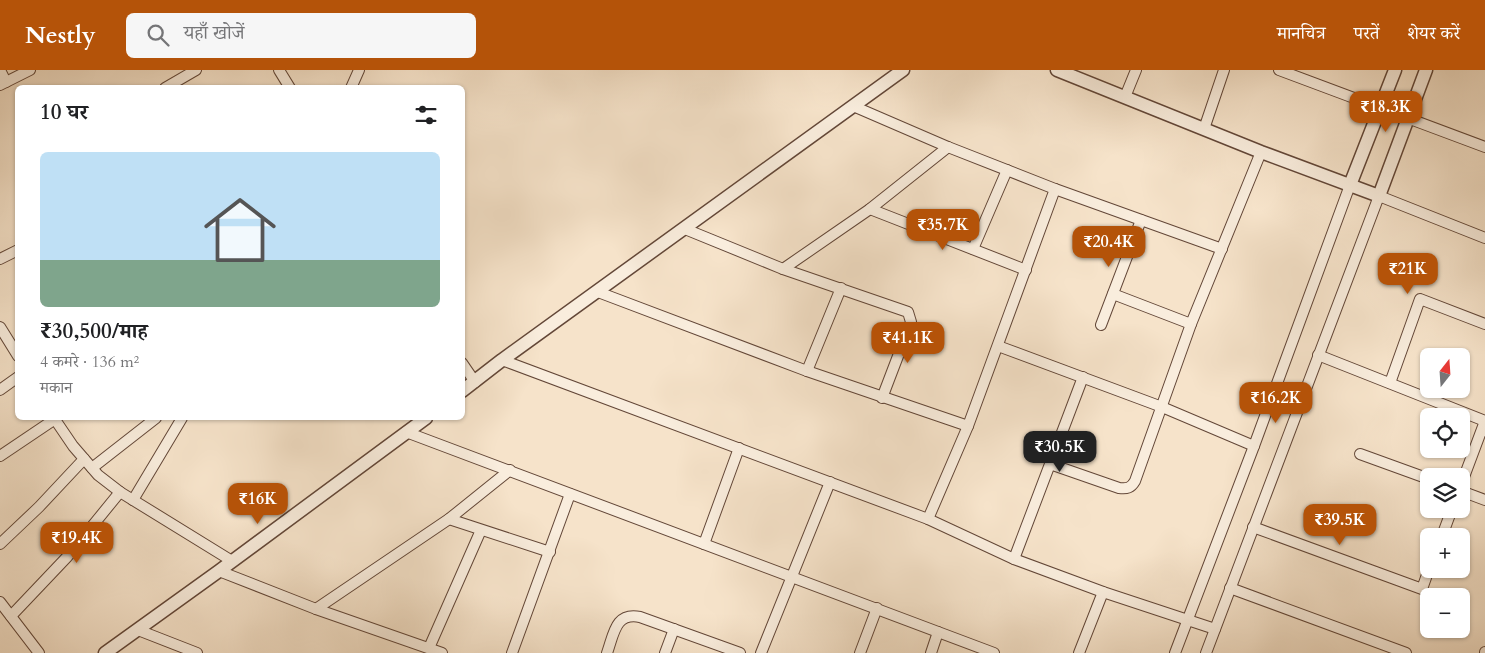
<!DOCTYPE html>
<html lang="hi">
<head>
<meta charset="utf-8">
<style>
  body { margin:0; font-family:Cardo,"Noto Serif Devanagari",serif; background:#f6f6f6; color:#202124; height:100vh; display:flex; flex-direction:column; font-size:19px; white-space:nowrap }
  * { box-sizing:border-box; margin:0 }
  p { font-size:16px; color:#757577 }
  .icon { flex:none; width:28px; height:28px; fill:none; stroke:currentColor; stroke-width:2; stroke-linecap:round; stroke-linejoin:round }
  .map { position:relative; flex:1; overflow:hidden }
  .details { position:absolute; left:15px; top:15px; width:450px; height:335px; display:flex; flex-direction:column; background:#fff; border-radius:8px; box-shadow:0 1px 4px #0004 }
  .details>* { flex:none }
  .needle { width:32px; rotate:17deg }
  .controls { position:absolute; left:1420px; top:278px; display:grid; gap:10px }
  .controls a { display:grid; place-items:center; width:50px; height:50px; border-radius:8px; background:#fff; box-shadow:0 1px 4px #0004; font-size:25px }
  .price { position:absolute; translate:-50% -42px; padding:0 11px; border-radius:10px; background:#b45309; color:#fff; font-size:16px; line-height:32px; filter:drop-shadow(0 1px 2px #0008) }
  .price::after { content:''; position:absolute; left:50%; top:30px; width:15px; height:11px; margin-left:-8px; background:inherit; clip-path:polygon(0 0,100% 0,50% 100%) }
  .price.on { background:#222; color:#fff }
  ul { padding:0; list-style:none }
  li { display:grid; align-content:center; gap:10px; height:265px; padding:0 25px }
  li span { display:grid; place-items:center; height:155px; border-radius:8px; color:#555 }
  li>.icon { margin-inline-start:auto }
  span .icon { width:90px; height:90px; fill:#fffc; stroke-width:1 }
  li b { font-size:21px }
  h2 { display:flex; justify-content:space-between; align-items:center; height:60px; padding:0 25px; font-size:21px }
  header { display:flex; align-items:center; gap:30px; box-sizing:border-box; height:70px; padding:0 25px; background:#b45309; color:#fff }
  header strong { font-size:24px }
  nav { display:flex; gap:28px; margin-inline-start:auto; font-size:18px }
  .search { width:350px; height:45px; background:#f6f6f6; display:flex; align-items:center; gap:12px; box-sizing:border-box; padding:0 18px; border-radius:8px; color:#757577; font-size:19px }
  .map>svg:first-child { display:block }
</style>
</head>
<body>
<header>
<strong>Nestly</strong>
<div class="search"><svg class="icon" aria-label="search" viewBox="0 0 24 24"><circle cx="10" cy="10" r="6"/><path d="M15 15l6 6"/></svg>यहाँ खोजें</div>
<nav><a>मानचित्र</a><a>परतें</a><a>शेयर करें</a></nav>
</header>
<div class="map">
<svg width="1485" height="583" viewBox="0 0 1485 583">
  <rect width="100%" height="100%" fill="#f6e3ca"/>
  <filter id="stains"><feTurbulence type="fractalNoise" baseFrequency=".004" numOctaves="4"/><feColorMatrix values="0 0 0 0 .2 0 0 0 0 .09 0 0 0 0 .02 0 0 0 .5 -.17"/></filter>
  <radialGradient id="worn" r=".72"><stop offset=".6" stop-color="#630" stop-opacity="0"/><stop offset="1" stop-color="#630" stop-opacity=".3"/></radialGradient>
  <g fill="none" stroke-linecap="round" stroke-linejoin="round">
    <defs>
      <g id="minor">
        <path d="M0,0L6,12"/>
        <path d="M279,0L290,18"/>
        <path d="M1279,0L1485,77"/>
        <path d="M0,15L30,0"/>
        <path d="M165,18L196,0"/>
        <path d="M351,18L359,0"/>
        <path d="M1125,27L1136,0"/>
        <path d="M853,36L948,77L1055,119L1222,179"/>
        <path d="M1204,59L1224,0"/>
        <path d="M870,139L1026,200"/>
        <path d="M685,159L783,199L908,242L911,252L882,328"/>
        <path d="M973,179L1007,100"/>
        <path d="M0,189L18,180"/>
        <path d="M783,199L870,139L948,77"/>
        <path d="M598,222L807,301L968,356"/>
        <path d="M1113,224L1191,254"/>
        <path d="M1101,255L1141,150"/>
        <path d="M0,257L18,286"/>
        <path d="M998,276L1162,337L1254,376"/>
        <path d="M1318,285L1485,351"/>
        <path d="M502,290L928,449L1014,489L1103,522L1215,559"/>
        <path d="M462,293L475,312"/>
        <path d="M807,301L841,218"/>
        <path d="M1390,313L1420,229L1485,254"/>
        <path d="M0,320L18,307"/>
        <path d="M54,348L73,376L98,405L120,422L232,491"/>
        <path d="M406,362L994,583"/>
        <path d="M1360,384L1429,409"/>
        <path d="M0,386L55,349"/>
        <path d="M1050,394L1119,418C1127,419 1131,418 1135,411L1191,254L1261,82"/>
        <path d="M92,398L156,348"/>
        <path d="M1461,415L1485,351"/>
        <path d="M1461,421L1485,430"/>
        <path d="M133,430L182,348"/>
        <path d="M449,449L550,482"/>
        <path d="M928,449L968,356L1055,119"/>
        <path d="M1253,457L1422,519L1429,499"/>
        <path d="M1442,466L1452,439"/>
        <path d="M0,474L39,437L84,389"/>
        <path d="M704,474L739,378"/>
        <path d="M1014,489L1083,307"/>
        <path d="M219,501L316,539L442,583"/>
        <path d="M1230,518L1406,583"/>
        <path d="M0,532L39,583"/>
        <path d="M316,539L449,449L510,400"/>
        <path d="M11,546L67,487L120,422"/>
        <path d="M138,560L197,583"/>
        <path d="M429,578L481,460"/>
        <path d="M512,583L570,424"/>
        <path d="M607,583C614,564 615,542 640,547L740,583"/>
        <path d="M665,583L674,559"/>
        <path d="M761,583L830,412"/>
        <path d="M860,583L877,538"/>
        <path d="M931,583L938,562"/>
        <path d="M1079,583L1103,522"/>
        <path d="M1175,583L1254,376L1350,115"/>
        <path d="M1206,583L1379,126L1485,168"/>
        <path d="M1485,583V582"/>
      </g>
      <g id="tertiary">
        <path d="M1057,0L1261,82L1379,126L1426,0"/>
        <path d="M1350,115L1395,0"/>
        <path d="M462,321L502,290L903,0"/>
        <path d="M105,583L219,501L426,348"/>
      </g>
    </defs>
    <use href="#minor" stroke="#634738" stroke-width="12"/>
    <use href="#tertiary" stroke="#634738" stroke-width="15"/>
    <use href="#minor" stroke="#f9eddd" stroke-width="10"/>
    <use href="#tertiary" stroke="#f9eddd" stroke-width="12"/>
  </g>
  <rect width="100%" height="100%" filter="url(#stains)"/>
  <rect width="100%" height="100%" fill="url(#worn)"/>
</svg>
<div class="controls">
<a><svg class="needle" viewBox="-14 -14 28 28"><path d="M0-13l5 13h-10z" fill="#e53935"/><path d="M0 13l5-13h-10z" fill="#757577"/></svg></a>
<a><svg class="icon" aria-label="locate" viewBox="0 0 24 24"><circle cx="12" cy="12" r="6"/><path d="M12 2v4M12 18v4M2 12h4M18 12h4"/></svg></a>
<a><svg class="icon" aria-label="layers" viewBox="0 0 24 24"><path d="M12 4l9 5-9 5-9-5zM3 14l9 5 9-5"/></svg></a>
<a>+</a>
<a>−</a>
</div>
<b class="price" style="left:1386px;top:63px">₹18.3K</b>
<b class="price" style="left:943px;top:181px">₹35.7K</b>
<b class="price" style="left:1109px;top:198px">₹20.4K</b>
<b class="price" style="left:1408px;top:225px">₹21K</b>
<b class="price" style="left:908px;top:294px">₹41.1K</b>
<b class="price" style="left:1276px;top:354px">₹16.2K</b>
<b class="price on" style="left:1060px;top:403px">₹30.5K</b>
<b class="price" style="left:258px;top:455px">₹16K</b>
<b class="price" style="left:1340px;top:476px">₹39.5K</b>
<b class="price" style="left:77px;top:494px">₹19.4K</b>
<section class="details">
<h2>10 घर<svg class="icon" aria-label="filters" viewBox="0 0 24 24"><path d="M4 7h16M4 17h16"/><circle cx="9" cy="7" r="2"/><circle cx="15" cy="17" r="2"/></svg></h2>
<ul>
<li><span style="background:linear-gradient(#bfe0f5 70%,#7fa58c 0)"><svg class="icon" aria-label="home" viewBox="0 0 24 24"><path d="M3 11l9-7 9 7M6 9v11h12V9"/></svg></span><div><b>₹30,500/माह</b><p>4 कमरे · 136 m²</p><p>मकान</p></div></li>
</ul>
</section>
</div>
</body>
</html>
